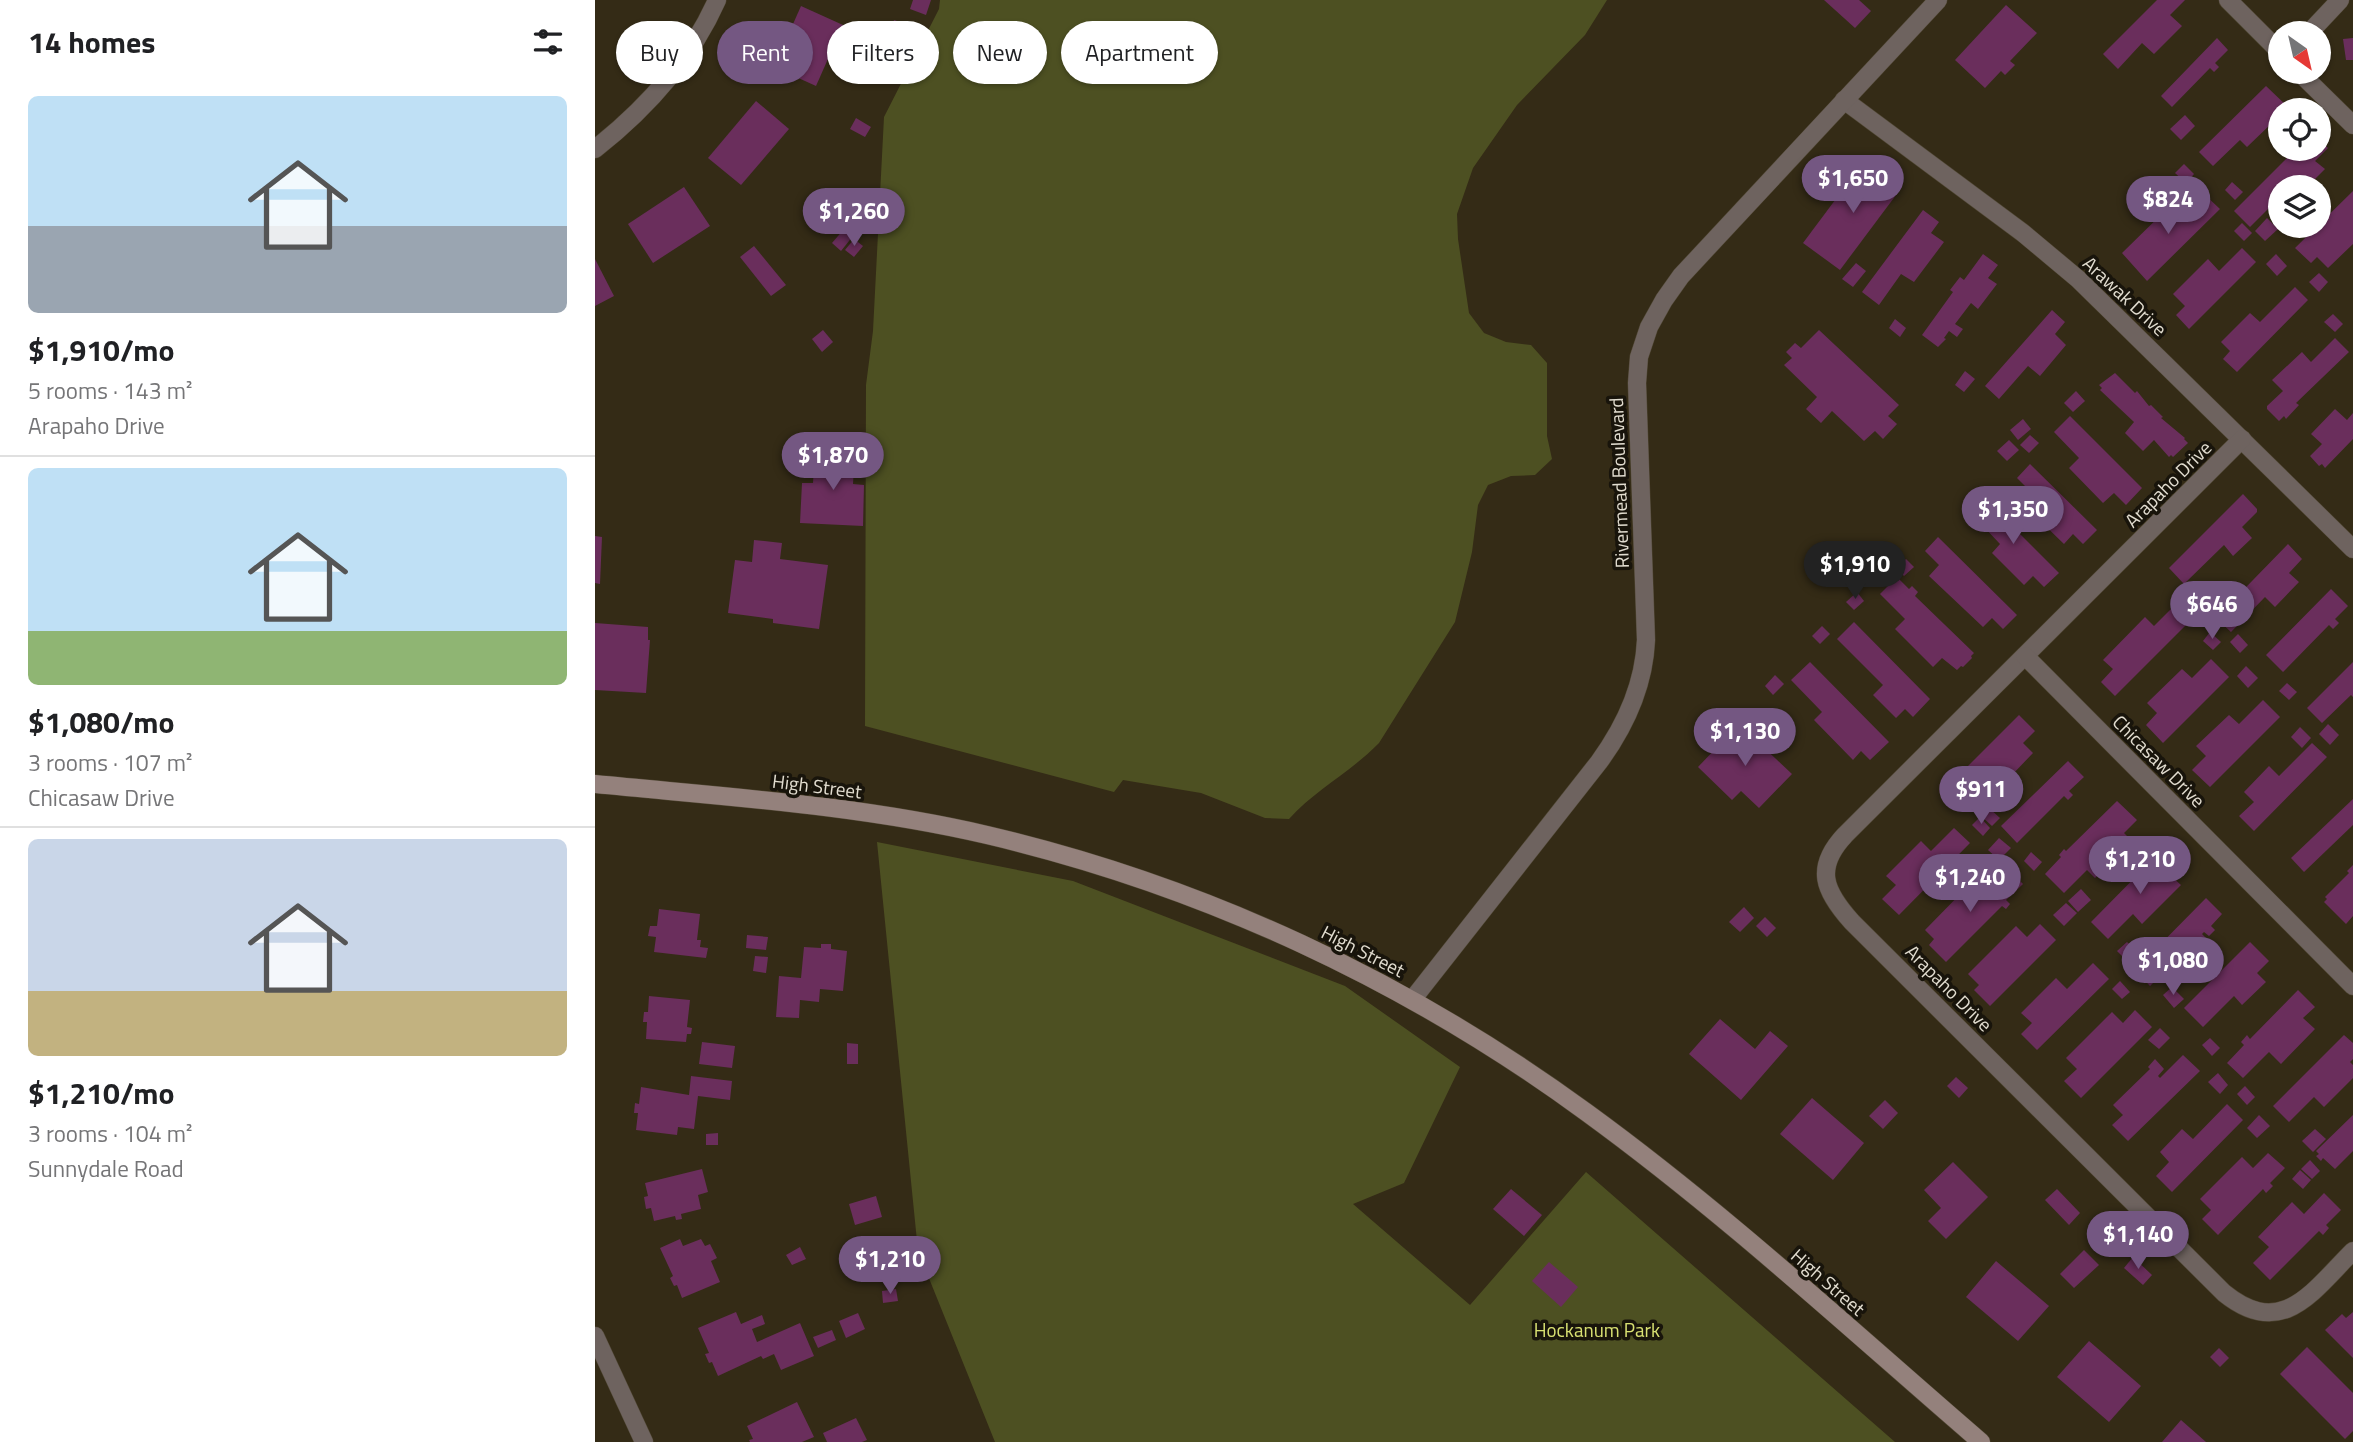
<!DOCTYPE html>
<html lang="en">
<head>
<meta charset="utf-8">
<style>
  body { margin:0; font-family:"Titillium Web",sans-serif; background:#f6f6f6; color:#202124; height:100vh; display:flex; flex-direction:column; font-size:26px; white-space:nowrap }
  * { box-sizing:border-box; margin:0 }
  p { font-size:23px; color:#757577 }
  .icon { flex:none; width:38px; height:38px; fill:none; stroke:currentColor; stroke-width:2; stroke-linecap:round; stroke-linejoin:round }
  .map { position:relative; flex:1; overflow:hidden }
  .side { display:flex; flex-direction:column; background:#fff; width:595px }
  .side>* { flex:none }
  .hud { position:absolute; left:21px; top:21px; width:665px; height:63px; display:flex; gap:14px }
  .needle { width:46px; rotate:146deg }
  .buttons { position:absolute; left:1673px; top:21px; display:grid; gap:14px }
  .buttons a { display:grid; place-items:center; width:63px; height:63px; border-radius:50%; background:#fff; box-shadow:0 2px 5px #0004; font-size:35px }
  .price { position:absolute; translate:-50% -60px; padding:0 16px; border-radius:24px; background:#745782; color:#fff; font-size:23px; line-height:46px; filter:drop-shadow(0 2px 4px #0008) }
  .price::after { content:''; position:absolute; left:50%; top:42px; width:21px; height:16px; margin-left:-10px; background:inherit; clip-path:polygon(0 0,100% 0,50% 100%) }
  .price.selected { background:#222; color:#fff }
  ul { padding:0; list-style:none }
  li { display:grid; align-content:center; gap:14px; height:371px; padding:0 28px }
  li+li { border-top:2px solid #e0e0e0 }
  li span { display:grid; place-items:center; height:217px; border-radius:10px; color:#555 }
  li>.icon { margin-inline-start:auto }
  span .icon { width:126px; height:126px; fill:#fffc; stroke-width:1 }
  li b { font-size:30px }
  h2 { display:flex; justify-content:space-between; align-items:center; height:84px; padding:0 28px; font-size:30px }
  .chip { padding:0 24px; border-radius:32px; background:#fff; box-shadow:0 2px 5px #0004; font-size:24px; line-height:63px }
  .chip.selected { background:#745782; color:#fff }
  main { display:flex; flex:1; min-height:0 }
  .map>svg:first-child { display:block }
</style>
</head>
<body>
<main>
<section class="side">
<h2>14 homes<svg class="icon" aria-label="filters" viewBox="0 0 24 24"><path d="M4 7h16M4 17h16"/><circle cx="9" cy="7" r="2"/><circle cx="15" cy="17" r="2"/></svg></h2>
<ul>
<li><span style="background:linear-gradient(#bfe0f5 60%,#9aa5b1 0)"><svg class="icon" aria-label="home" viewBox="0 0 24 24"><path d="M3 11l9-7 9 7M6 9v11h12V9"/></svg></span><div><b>$1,910/mo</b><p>5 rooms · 143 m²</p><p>Arapaho Drive</p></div></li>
<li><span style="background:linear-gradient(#bfe0f5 75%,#8fb573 0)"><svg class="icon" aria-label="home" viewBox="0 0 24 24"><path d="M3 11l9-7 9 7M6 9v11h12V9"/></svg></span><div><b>$1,080/mo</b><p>3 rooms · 107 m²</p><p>Chicasaw Drive</p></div></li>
<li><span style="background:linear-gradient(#c9d6e8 70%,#c2b280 0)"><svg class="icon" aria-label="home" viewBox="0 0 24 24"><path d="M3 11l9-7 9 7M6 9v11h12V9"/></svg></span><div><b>$1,210/mo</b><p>3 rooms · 104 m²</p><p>Sunnydale Road</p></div></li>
</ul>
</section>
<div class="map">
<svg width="1758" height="1442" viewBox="0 0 1758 1442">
  <rect width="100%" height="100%" fill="#342b16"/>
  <g fill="#4d5022">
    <path d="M345,0H1012L990,35L922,105L878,168L862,214L863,239L874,313L889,333L911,342L936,345L952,363V436L957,459L940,475L916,476L893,485L883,505L877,552L860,622L784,743C756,772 721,789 694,819L670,818L606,793L528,780L519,792L270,726L271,385L278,331L289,117L344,9Z"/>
    <path d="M282,842L478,881L750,986L865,1067L809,1183L758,1204L875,1305L991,1172L1300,1442H400L323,1251Z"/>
  </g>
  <g fill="#6a2e5c">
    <path d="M318,0H336L331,15L315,9Z"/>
    <path d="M1229,0H1264L1276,11L1260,28Z"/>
    <path d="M1562,0H1590L1575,15L1587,26L1559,54L1547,43L1523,69L1508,54Z"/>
    <path d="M1411,5L1442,33L1415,61L1420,65L1410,75L1406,71L1390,88L1360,60Z"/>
    <path d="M206,6L248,25L221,86L179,67Z"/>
    <path d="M299,20L320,27L316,39L295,33Z"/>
    <path d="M1622,38L1633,50L1620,63L1624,67L1619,72L1615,68L1577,107L1566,96Z"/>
    <path d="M1758,38V60H1751L1748,39Z"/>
    <path d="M1671,86L1696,110H1685V121L1680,126L1677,123L1652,147L1645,140L1618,166L1604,152Z"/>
    <path d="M161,101L194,129L146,185L113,158Z"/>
    <path d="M1590,115L1600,126L1586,140L1575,129Z"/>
    <path d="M261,118L276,127L270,137L255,129Z"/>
    <path d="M1724,139L1733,148L1720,161L1730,169L1712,187H1685V197L1655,227L1639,211L1701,149H1724Z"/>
    <path d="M1270,160L1307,187L1245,270L1208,243Z"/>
    <path d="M1589,164L1599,174L1591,183L1580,173Z"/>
    <path d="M1637,182L1648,192L1640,200L1630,190Z"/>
    <path d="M89,187L115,226L58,263L33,224Z"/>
    <path d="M1758,191V244L1733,268L1722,257L1716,263L1700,248Z"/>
    <path d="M1609,194L1625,209L1552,281L1527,253L1576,205L1587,216Z"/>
    <path d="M1328,210L1344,222L1336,233L1349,242L1319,282L1306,274L1284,305L1267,292Z"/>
    <path d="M1672,218L1683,229L1670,241L1660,231Z"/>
    <path d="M1647,223L1657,233L1649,241L1639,231Z"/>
    <path d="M249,229L258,236L246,251L237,243Z"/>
    <path d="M259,239L268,246L259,257L250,250Z"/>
    <path d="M159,246L191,285L176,296L145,257Z"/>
    <path d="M1647,248L1661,262L1594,329L1581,315L1590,306L1578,294L1613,259L1624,271Z"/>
    <path d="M1388,254L1403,265L1393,278L1402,284L1383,309L1376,303L1360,324L1368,329L1362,337L1354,331L1349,338L1351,339L1343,347L1327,335L1358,292L1355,290L1365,277L1369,280Z"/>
    <path d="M1681,254L1692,266L1682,276L1671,264Z"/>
    <path d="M0,259L19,296L0,306Z"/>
    <path d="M1261,263L1271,271L1258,287L1247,279Z"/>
    <path d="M1724,273L1733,282L1724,292L1714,282Z"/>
    <path d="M1700,287L1713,300L1642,372L1628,359L1635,351L1626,342L1655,313L1665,322Z"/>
    <path d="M1457,310L1470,322L1460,334L1471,345L1445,376L1433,366L1404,399L1390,386Z"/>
    <path d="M1738,314L1748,324L1740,332L1729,322Z"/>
    <path d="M1300,319L1311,328L1305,337L1294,328Z"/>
    <path d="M228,330L238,342L227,352L217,339Z"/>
    <path d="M1224,330L1304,405L1293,416L1302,424L1288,439L1280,431L1269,441L1237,411L1226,423L1211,409L1222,397L1189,365L1197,358L1191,352L1200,343L1206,348Z"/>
    <path d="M1740,338L1754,352L1701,403L1704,405L1691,419L1689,416L1684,421L1672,409V406L1688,391L1677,380L1707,352L1716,362Z"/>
    <path d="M1370,371L1380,379L1369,392L1360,385Z"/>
    <path d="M1520,373L1540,393L1542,391L1554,406L1556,405L1568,417L1566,418L1590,438L1589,439L1593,443L1578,457L1576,455L1574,457L1559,440L1548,451L1530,433L1539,422L1505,390L1507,388L1504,385Z"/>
    <path d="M1481,391L1490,401L1478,412L1469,403Z"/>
    <path d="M1740,409L1752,420L1758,413V439L1730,468L1727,464L1724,466L1715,456L1727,444L1716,434Z"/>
    <path d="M1475,416L1547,488L1531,505L1519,493L1508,503L1474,468L1484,458L1459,432Z"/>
    <path d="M1428,419L1436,429L1423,440L1415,430Z"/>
    <path d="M1435,435L1444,443L1434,453L1425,445Z"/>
    <path d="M1414,440L1424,450L1412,461L1402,451Z"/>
    <path d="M220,451L260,452L258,484L269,485L268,526L205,523L207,483H218Z"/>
    <path d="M1435,464L1502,530L1488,544L1478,534L1469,544L1437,513L1447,503L1422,478Z"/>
    <path d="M1648,494L1662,509V512L1647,527L1657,538L1638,556L1629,545L1589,584L1574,568Z"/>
    <path d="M1386,495L1464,573L1449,587L1438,576L1429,585L1397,553L1405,544L1372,509Z"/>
    <path d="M0,536L7,537L5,584L0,583Z"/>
    <path d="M1343,537L1422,615L1408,629L1397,618L1388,627L1334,576L1344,565L1330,551Z"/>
    <path d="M159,540L187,543L185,559L233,565L224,629L178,623V619L133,613L140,560L157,562Z"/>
    <path d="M1693,544L1707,559L1694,573L1704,582L1680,607L1670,597L1636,632L1621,618Z"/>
    <path d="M1311,559L1319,567L1309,576L1301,568Z"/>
    <path d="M1302,577L1314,589L1317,586L1323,592L1320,596L1379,653L1376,656L1377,658L1368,667L1366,666L1362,670L1347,658L1338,667L1300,629L1310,619L1285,594Z"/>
    <path d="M1736,589L1753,606L1740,619L1744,623L1738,629L1734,625L1688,672L1671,655Z"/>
    <path d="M1262,592L1269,601L1259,610L1251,602Z"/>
    <path d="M1608,597L1618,607L1610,615L1600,605Z"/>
    <path d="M1599,606L1608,616L1600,624L1590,614Z"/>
    <path d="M1576,609L1592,624L1520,696L1506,682L1518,669L1508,660L1550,617L1559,626Z"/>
    <path d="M1259,622L1335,699L1318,717L1310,709L1301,718L1278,695L1288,685L1242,639Z"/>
    <path d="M0,623L53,627V640H55L51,693L0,690Z"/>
    <path d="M1227,626L1235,634L1225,644L1217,636Z"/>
    <path d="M1615,632L1626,642L1618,650L1608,641Z"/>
    <path d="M1643,634L1653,645L1645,653L1635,642Z"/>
    <path d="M1616,659L1634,677L1568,743L1551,725L1562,713L1552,703L1587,669L1597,678Z"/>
    <path d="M1215,662L1294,742L1275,760L1266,751L1258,760L1219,720L1227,712L1196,680Z"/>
    <path d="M1758,662V697L1756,695L1727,723L1712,708Z"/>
    <path d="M1651,666L1663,678L1653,688L1642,676Z"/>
    <path d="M1180,675L1189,684L1178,695L1170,686Z"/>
    <path d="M1692,683L1702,692L1694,700L1684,691Z"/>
    <path d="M1668,700L1685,717L1615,787L1597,770L1611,756L1601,746L1634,715L1644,724Z"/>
    <path d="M1424,715L1440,731L1428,743L1438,753L1415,777L1405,766L1375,796L1359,780Z"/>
    <path d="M1144,724L1197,774L1164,808L1146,791L1137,800L1103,767Z"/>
    <path d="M1733,724L1744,735L1735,745L1724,734Z"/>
    <path d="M1705,727L1716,738L1707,748L1696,737Z"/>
    <path d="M1717,743L1732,757L1659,831L1644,816L1659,802L1649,792L1674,766L1684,776Z"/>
    <path d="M1473,761L1489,777L1474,791L1478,795L1473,800L1469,796L1422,843L1406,826Z"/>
    <path d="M1758,799V825L1709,872L1696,858Z"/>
    <path d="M1522,801L1542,820L1529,833L1537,841L1500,878L1492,870L1469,893L1450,874L1466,857L1464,855L1469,849L1471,851Z"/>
    <path d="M1394,808L1405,818L1397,826L1386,816Z"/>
    <path d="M1385,817L1395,828L1388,836L1377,825Z"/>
    <path d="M1359,828L1375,843L1304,915L1287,899L1301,885L1291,876L1326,841L1336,851Z"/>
    <path d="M1404,838L1416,848L1404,860L1393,850Z"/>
    <path d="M1567,850L1585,868L1576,876L1586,885L1547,924L1538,914L1513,939L1496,922Z"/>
    <path d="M1436,852L1447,862L1439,871L1429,861Z"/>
    <path d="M1758,865V916L1751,924L1729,902L1732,899L1730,897L1754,873L1752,871Z"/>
    <path d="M1412,868L1428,884L1411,900L1415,904L1411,909L1407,906L1351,962L1334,945L1339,939L1330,930L1376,883L1386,893Z"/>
    <path d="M1486,889L1496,900L1483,912L1473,901Z"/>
    <path d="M1611,898L1627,914L1616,926L1620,930L1614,936L1609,932L1607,934L1619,946L1585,979L1574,967L1555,986L1540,970Z"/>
    <path d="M1471,903L1482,913L1469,926L1458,915Z"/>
    <path d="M1149,907L1159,918L1145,932L1134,922Z"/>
    <path d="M64,909L105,914L102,940H106L105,947L113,948L111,958L59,952L61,937L53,936L55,926H62Z"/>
    <path d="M1170,917L1181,928L1172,937L1161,926Z"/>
    <path d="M1445,924L1461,940L1395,1006L1379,990L1384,985L1373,974L1421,926L1432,937Z"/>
    <path d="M152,935L173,937L171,950L151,948Z"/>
    <path d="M1532,942L1544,953L1534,963L1522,951Z"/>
    <path d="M1655,942L1674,961L1662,973L1671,982L1647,1005L1639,996L1608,1027L1589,1008Z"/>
    <path d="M226,944H236V949L252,951L248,991L225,989L224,1002L205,1000L204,1018L181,1017L184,976L206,978L209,947L226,948Z"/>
    <path d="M160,956L173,957L171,973L158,971Z"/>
    <path d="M1498,963L1514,979L1442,1050L1426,1034L1437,1023L1426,1013L1461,978L1472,989Z"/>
    <path d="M1525,981L1535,992L1527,999L1517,989Z"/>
    <path d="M1577,987L1589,999L1579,1008L1568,995Z"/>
    <path d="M1703,990L1720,1007L1708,1018L1720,1029L1686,1064L1674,1052L1648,1078L1632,1063L1649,1045L1646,1042L1652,1035L1655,1039Z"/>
    <path d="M54,996L95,1000L92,1027L97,1028L96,1034H92L91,1042L51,1039L52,1022H48L49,1012H53Z"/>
    <path d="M1540,1010L1557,1027L1486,1098L1469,1081L1482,1069L1471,1058L1517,1012L1528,1023Z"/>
    <path d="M1125,1019L1160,1049L1175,1031L1193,1046L1146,1100L1094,1054Z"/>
    <path d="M1565,1028L1575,1038L1564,1049L1553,1040Z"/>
    <path d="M1749,1035L1758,1043V1059L1755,1062L1758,1065V1078L1729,1107L1719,1097L1694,1122L1678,1106Z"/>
    <path d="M1615,1038L1625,1048L1617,1056L1607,1045Z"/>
    <path d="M107,1042L140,1046L137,1068L104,1064Z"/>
    <path d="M252,1043L263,1044V1064H252Z"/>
    <path d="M1588,1055L1605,1071L1533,1141L1517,1125L1528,1115L1518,1105L1555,1069L1553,1067L1560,1059L1569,1069L1563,1076L1565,1078Z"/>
    <path d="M1623,1073L1633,1085L1625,1094L1613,1082Z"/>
    <path d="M96,1076L137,1081L135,1100L103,1096L99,1129L83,1127L82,1135L41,1130L43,1113H39L40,1103L44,1104L46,1087L94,1095Z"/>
    <path d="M1361,1077L1373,1088L1364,1098L1352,1086Z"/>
    <path d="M1650,1086L1660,1097L1652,1105L1642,1094Z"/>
    <path d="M1217,1098L1269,1143L1238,1180L1185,1134Z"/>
    <path d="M1290,1100L1303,1113L1288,1129L1274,1116Z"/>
    <path d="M1632,1104L1648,1120L1577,1192L1561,1176L1574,1162L1565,1152L1587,1129L1598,1139Z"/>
    <path d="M1664,1115L1675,1126L1662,1138L1652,1128Z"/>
    <path d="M1758,1115V1151L1740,1169L1728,1158L1726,1161L1721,1156L1724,1154L1721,1151Z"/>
    <path d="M1720,1129L1731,1139L1718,1152L1707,1141Z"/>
    <path d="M123,1133V1145H111V1134Z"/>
    <path d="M1673,1153L1690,1168L1675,1183L1678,1186L1671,1193L1668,1189L1623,1235L1607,1219L1616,1210L1605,1199L1647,1157L1658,1168Z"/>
    <path d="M1715,1160L1725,1171L1717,1179L1706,1169Z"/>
    <path d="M1358,1162L1393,1197L1351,1239L1333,1221L1346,1208L1329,1190Z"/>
    <path d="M107,1169L113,1192L103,1195L106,1209L86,1214L87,1219L81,1220L80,1216L59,1221L56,1208L51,1209L49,1197L53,1196L50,1183Z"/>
    <path d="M1705,1170L1716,1180L1708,1189L1697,1179Z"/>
    <path d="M916,1189L947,1215L929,1236L898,1209Z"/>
    <path d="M1462,1189L1485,1213L1474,1225L1450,1200Z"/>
    <path d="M1729,1193L1746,1210L1731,1225L1734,1228L1728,1235L1724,1231L1675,1280L1658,1263L1674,1247L1663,1237L1697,1202L1709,1214Z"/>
    <path d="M281,1196L287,1217L260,1225L254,1204Z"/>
    <path d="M1507,1227L1524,1246L1514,1256L1496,1237Z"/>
    <path d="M85,1239L88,1246L106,1239L110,1246L115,1244L122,1258L116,1261L125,1282L87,1298L82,1285L79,1286L75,1278L78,1276L65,1248Z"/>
    <path d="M205,1247L211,1259L197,1265L191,1255Z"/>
    <path d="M1489,1250L1504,1265L1479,1288L1465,1274Z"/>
    <path d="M1538,1257L1557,1275L1548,1285L1529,1268Z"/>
    <path d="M1401,1261L1454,1306L1423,1341L1371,1297Z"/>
    <path d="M954,1262L983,1287L966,1307L937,1281Z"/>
    <path d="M301,1289L303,1301L288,1303L287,1291Z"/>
    <path d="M141,1312L146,1324L167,1315L170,1324L157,1329L162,1342L205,1323L219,1356L186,1370L179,1354L168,1359L166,1356L123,1376L117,1362L114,1363L110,1354L114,1353L103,1328Z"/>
    <path d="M1758,1312V1358L1730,1330L1747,1314L1751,1318Z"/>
    <path d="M263,1313L270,1329L251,1338L244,1321Z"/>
    <path d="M237,1330L241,1340L223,1348L218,1337Z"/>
    <path d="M1494,1341L1546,1386L1514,1422L1462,1377Z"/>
    <path d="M1712,1347L1758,1393V1431L1750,1439L1685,1374Z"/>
    <path d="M1624,1348L1634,1358L1625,1367L1615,1357Z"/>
    <path d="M202,1402L219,1437L207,1442H155L154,1440L158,1439L152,1426Z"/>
    <path d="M261,1418L272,1440L267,1442H232L228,1433Z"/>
    <path d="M1586,1420L1611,1442H1567Z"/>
  </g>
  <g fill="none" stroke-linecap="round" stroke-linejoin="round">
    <defs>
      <g id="street">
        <path d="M1633,0L1685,52"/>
        <path d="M1714,33L1745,0"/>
        <path d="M1704,72L1758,125"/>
        <path d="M1249,100L1428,233L1483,279L1758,549"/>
        <path d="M0,149C52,108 95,61 122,0"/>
        <path d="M1647,439L1250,835C1219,868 1229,891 1257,922L1629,1293C1687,1340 1717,1292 1758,1251"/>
        <path d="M1430,656L1758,986"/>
        <path d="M817,1000L1004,762C1031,725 1049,686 1051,640L1042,383L1044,357L1054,327L1069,300L1086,276L1343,0"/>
        <path d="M0,1336L49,1442"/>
      </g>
      <path id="secondary" d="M0,784C131,797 264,805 392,835C609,886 812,981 991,1112C1130,1213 1256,1330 1386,1442"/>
    </defs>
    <use href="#street" stroke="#504734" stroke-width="19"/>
    <use href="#secondary" stroke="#504734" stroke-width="19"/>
    <use href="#street" stroke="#6e635f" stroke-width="18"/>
    <use href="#secondary" stroke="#94817c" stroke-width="18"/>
  </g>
  <g text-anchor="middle" stroke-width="7" stroke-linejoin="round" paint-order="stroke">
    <g font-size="19" fill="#e2ddd0" stroke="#18140b">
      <text transform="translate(1530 296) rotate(43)" y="7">Arawak Drive</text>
      <text transform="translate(1024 483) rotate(-92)" y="7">Rivermead Boulevard</text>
      <text transform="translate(1573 484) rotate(-45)" y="7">Arapaho Drive</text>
      <text transform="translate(1564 761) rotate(45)" y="7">Chicasaw Drive</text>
      <text transform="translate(222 786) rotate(7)" y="7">High Street</text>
      <text transform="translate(768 951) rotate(27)" y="7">High Street</text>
      <text transform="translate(1354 988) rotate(45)" y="7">Arapaho Drive</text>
      <text transform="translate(1233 1282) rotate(41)" y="7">High Street</text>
    </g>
    <g font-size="19" fill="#d9e172" stroke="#18140b">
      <text x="1002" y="1337">Hockanum Park</text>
    </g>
  </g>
</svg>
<div class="buttons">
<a><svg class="needle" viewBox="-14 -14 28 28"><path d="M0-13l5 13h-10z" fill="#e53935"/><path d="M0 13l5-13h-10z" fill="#757577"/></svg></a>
<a><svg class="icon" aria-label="locate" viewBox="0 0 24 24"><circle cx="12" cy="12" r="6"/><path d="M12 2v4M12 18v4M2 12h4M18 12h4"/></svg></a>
<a><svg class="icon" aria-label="layers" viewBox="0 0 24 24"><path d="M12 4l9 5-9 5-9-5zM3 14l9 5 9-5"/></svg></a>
</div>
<b class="price" style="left:1258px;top:215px">$1,650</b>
<b class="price" style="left:1573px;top:236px">$824</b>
<b class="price" style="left:259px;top:248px">$1,260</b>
<b class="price" style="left:238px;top:492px">$1,870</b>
<b class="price" style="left:1418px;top:546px">$1,350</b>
<b class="price selected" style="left:1260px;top:601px">$1,910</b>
<b class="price" style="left:1617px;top:641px">$646</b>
<b class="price" style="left:1150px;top:768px">$1,130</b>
<b class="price" style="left:1386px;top:826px">$911</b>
<b class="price" style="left:1545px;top:896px">$1,210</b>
<b class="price" style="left:1375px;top:914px">$1,240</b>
<b class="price" style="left:1578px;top:997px">$1,080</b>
<b class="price" style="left:1543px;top:1271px">$1,140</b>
<b class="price" style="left:295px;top:1296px">$1,210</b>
<div class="hud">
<a class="chip">Buy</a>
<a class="chip selected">Rent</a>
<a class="chip">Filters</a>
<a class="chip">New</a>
<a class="chip">Apartment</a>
</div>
</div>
</main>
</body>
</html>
